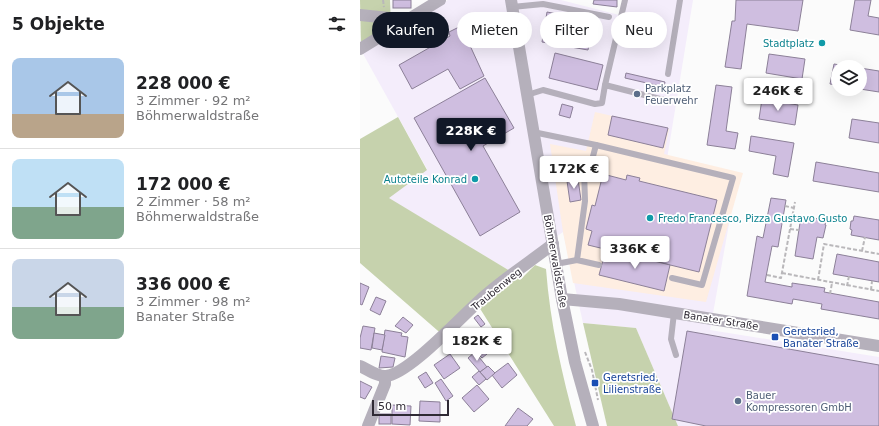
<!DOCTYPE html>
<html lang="de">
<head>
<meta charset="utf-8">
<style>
  body { margin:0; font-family:"DejaVu Sans",sans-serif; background:#f2f2f2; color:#202124; height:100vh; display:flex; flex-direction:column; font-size:15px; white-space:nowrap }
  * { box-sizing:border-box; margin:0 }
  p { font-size:13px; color:#757577 }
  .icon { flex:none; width:22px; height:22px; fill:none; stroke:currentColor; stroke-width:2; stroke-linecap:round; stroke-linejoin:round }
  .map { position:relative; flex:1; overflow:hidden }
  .drawer { display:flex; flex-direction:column; background:#fff; width:360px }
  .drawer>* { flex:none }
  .banner { position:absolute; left:12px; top:12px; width:380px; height:36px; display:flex; gap:8px }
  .tools { position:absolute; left:471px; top:60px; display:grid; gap:8px }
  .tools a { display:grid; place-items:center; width:36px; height:36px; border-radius:50%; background:#fff; box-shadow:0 4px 16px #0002; font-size:20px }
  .scale { position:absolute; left:12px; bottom:10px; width:77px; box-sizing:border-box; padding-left:4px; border:2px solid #2f2a34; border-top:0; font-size:11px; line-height:14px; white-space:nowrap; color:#2f2a34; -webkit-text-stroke:3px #fff; paint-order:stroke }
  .price { position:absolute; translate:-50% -34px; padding:0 9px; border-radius:4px; background:#fff; color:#222; font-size:13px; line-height:26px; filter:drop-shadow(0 1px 2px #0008) }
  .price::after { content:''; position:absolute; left:50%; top:24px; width:12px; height:9px; margin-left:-6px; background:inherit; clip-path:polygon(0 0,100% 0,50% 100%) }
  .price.on { background:#111827; color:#fff }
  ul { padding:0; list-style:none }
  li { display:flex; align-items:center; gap:12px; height:100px; padding:0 12px }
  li+li { border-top:1px solid #e0e0e0 }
  li span { display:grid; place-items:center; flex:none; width:112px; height:80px; border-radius:8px; color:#555 }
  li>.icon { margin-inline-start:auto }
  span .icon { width:48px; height:48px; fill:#fffc; stroke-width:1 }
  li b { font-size:17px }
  h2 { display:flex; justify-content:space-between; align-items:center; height:48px; padding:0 12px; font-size:17px }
  .pill { padding:0 14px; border-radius:18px; background:#fff; box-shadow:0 4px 16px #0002; font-size:14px; line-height:36px }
  .pill.on { background:#111827; color:#fff }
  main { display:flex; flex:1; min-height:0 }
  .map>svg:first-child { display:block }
</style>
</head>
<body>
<main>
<section class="drawer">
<h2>5 Objekte<svg class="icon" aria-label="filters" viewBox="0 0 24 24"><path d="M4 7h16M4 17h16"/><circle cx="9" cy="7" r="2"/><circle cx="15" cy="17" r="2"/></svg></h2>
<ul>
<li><span style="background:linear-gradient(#a9c7e8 70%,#b9a48a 0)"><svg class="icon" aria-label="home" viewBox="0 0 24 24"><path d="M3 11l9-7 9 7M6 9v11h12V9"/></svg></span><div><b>228 000 €</b><p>3 Zimmer · 92 m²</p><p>Böhmerwaldstraße</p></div></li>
<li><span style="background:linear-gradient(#bfe0f5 60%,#7fa58c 0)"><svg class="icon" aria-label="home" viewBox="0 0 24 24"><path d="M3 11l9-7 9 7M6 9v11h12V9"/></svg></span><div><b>172 000 €</b><p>2 Zimmer · 58 m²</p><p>Böhmerwaldstraße</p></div></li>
<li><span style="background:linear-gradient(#c9d6e8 60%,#7fa58c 0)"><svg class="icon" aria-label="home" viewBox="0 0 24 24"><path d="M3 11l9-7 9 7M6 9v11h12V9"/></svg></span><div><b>336 000 €</b><p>3 Zimmer · 98 m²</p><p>Banater Straße</p></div></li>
</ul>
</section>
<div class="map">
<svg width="519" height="426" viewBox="0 0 519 426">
  <rect width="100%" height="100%" fill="#fbfbfb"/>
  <path fill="#f4edfb" d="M88,0H201L263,16L265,0H333L307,159L378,174L350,330L519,357V426H318L276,328L223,323L203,232L150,271L28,198L67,169L2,52Z"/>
  <path fill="#feeee2" d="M235,112L309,129L304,154L383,173L346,302L213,283L203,232L190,144L226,151Z"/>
  <g fill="#c6d2ad">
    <path d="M0,0H30L31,27L1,45Z"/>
    <path d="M38,117L67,170L29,198L150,271L160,280L175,265L186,269C190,323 202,374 216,426H194L119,307L85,337L0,263V139Z"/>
    <path d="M223,323L276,328L318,426H247Z"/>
  </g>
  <g fill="#cfbee0" stroke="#8c8098">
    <rect x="33" y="0" width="18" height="8"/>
    <path d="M234,0H257V7L233,4Z"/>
    <path d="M376,0H443L438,31L387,24L381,69L365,67L372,21H375Z"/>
    <path d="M495,0H511L508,16L519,18V35L490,30Z"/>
    <path d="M187,12L233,21L228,50L182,42Z"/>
    <path d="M101,26L124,76L100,89L88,69L52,89L39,65L90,36L89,32Z"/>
    <path d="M195,53L243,65L237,90L189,78Z"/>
    <path d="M409,54L445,59L442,79L406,73Z"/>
    <path d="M474,64L493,67H478V85L470,84Z"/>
    <path d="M500,68L519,71V92L500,89Z"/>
    <path d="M266,73L305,82L304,87L265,78Z"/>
    <path d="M125,78L154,128L123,146L160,212L120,236L54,118Z"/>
    <path d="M356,85L372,87L366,131L378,133L375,149L347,145Z"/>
    <path d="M402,99L438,105L435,125L399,119Z"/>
    <path d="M202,104L213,107L210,118L199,115Z"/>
    <path d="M252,116L308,128L303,148L248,135Z"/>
    <path d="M492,119L519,123V143L489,138Z"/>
    <path d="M391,136L434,143L428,177L413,174L416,156L389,151Z"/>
    <path d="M456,162L519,173V192L453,181Z"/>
    <path d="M243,174L266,180L267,175L280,178L279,181L357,200L339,272L228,245L232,231L226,229L232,205L235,206Z"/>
    <path d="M218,179L221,200L210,202L207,181Z"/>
    <path d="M411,198L426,200L418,247L412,246L405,282L432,287V283L465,288L464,292L519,302V319L461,309L462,304L433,299L432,304L387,296L397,236L403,238Z"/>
    <path d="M441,216L466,220L465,225H466L463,238L457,237L453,259L435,256Z"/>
    <path d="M494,216L519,220V240L491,235L492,230L490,229L491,221H493Z"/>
    <path d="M246,249L310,265L304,291L239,275Z"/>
    <path d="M477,254L519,262V282L473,274Z"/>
    <path d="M0,283L9,287L2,305L0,304Z"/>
    <path d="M16,297L26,301L20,315L10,310Z"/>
    <path d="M118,315L125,324L121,327L114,318Z"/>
    <path d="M43,317L53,325L46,333L35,326Z"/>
    <path d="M3,326L15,328L11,350L0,348V338Z"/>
    <path d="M124,329L133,342L123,349L127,354L122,358L114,350L112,352L108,345L110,343L107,340Z"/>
    <path d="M25,330L42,333L41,336L48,337L45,357L22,352Z"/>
    <path d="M327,331L519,365V426H346L312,419Z"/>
    <path d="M14,333L25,335L22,350L12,348Z"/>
    <path d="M115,352L127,367L120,372L108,358Z"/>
    <path d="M90,354L100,368L84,379L74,365Z"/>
    <path d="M21,356L35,358L33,367L19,368Z"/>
    <path d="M148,363L157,375L142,388L132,375Z"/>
    <path d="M128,366L135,373L127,380L120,372Z"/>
    <path d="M119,371L126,379L119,385L112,377Z"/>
    <path d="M66,372L73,383L65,388L58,377Z"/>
    <path d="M81,379L93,396L86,401L75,383Z"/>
    <path d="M0,381L12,387L5,399L0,397Z"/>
    <path d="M117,385L129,399L114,412L102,398Z"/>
    <path d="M60,401L80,402V422L59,421Z"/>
    <path d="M32,405L51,406L50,425L32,424Z"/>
    <path d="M158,408L173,419L167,426H145Z"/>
    <rect x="19" y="414" width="12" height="10"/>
  </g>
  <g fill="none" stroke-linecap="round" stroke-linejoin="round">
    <g stroke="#b9b7ba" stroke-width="2" stroke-dasharray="4 2" stroke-linecap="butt">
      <path d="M23,0L24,7"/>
      <path d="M425,206L434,208"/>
      <path d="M430,229L439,230"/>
      <path d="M502,251L505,237"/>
      <path d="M422,273L519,291"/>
      <path d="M407,275L421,278L435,202"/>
      <path d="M458,280L464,244L519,254"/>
      <path d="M487,286L489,276"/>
      <path d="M511,290L512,281"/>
      <path d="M470,294L472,283"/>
      <path d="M225,352L232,370L238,400"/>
    </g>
    <g stroke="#b5b0bb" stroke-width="6">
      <path d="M152,7L183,4L249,17"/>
      <path d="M308,74L320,0"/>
      <path d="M245,85L265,0"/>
      <path d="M167,95L183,90L235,104L242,103L245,85L308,101"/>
      <path d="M173,132L236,145L373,178L342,285L312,278"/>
      <path d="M236,145L232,160L224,170L225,201L217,260L239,265"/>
      <path d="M196,264L217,260"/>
      <path d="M314,313L311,339L316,355"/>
    </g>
    <g stroke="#b5b0bb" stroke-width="12">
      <path d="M0,15L48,20"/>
      <path d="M0,49L80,0"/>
      <path d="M202,299L259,304L519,346"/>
      <path d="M0,366C7,369 18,377 26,376C50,374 106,311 127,294C148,276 171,261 193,244"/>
      <path d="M8,426L25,384V376"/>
    </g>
    <path stroke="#b5b0bb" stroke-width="12" d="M151,0L202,299L215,362L233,426"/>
  </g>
  <g fill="#0f9aa8" stroke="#fff" stroke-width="1.5">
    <circle cx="462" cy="43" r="4"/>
    <circle cx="115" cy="179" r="4"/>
    <circle cx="290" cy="218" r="4"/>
  </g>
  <g fill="#5c6f8a" stroke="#fff" stroke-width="1.5">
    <circle cx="277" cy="94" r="4"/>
    <circle cx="378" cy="401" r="4"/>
  </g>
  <g fill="#1a4fb4" stroke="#fff" stroke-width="1.5">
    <rect x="411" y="333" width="8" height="8" rx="2"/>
    <rect x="231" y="379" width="8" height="8" rx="2"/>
  </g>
  <g text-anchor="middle" stroke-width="3.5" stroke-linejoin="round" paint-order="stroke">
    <g font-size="10" fill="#0d838f" stroke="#fff" text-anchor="end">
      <text x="454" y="47">Stadtplatz</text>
      <text x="107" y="183">Autoteile Konrad</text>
      <text x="298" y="222" text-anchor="start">Fredo Francesco, Pizza Gustavo Gusto</text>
    </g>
    <g font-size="10" fill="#4e5e75" stroke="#fff" text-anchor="start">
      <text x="285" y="92">Parkplatz<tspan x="285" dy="12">Feuerwehr</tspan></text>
      <text x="386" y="399">Bauer<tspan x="386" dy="12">Kompressoren GmbH</tspan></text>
    </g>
    <g font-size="10" fill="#2f2a34" stroke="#fff">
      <text transform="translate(196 261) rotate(80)" y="4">Böhmerwaldstraße</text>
      <text transform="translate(136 289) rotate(-39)" y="4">Traubenweg</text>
      <text transform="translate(361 320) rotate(9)" y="4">Banater Straße</text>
    </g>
    <g font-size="10" fill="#164399" stroke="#fff" text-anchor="start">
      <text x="423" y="335">Geretsried,<tspan x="423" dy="12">Banater Straße</tspan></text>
      <text x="243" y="381">Geretsried,<tspan x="243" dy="12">Lilienstraße</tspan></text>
    </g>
  </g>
</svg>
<div class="tools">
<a><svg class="icon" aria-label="layers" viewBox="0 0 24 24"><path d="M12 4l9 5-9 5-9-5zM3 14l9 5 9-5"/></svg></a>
</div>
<div class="scale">50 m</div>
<b class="price" style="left:418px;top:112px">246K €</b>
<b class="price on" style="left:111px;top:152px">228K €</b>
<b class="price" style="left:214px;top:190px">172K €</b>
<b class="price" style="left:275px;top:270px">336K €</b>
<b class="price" style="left:117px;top:362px">182K €</b>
<div class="banner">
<a class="pill on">Kaufen</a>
<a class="pill">Mieten</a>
<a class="pill">Filter</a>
<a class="pill">Neu</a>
</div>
</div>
</main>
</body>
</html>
